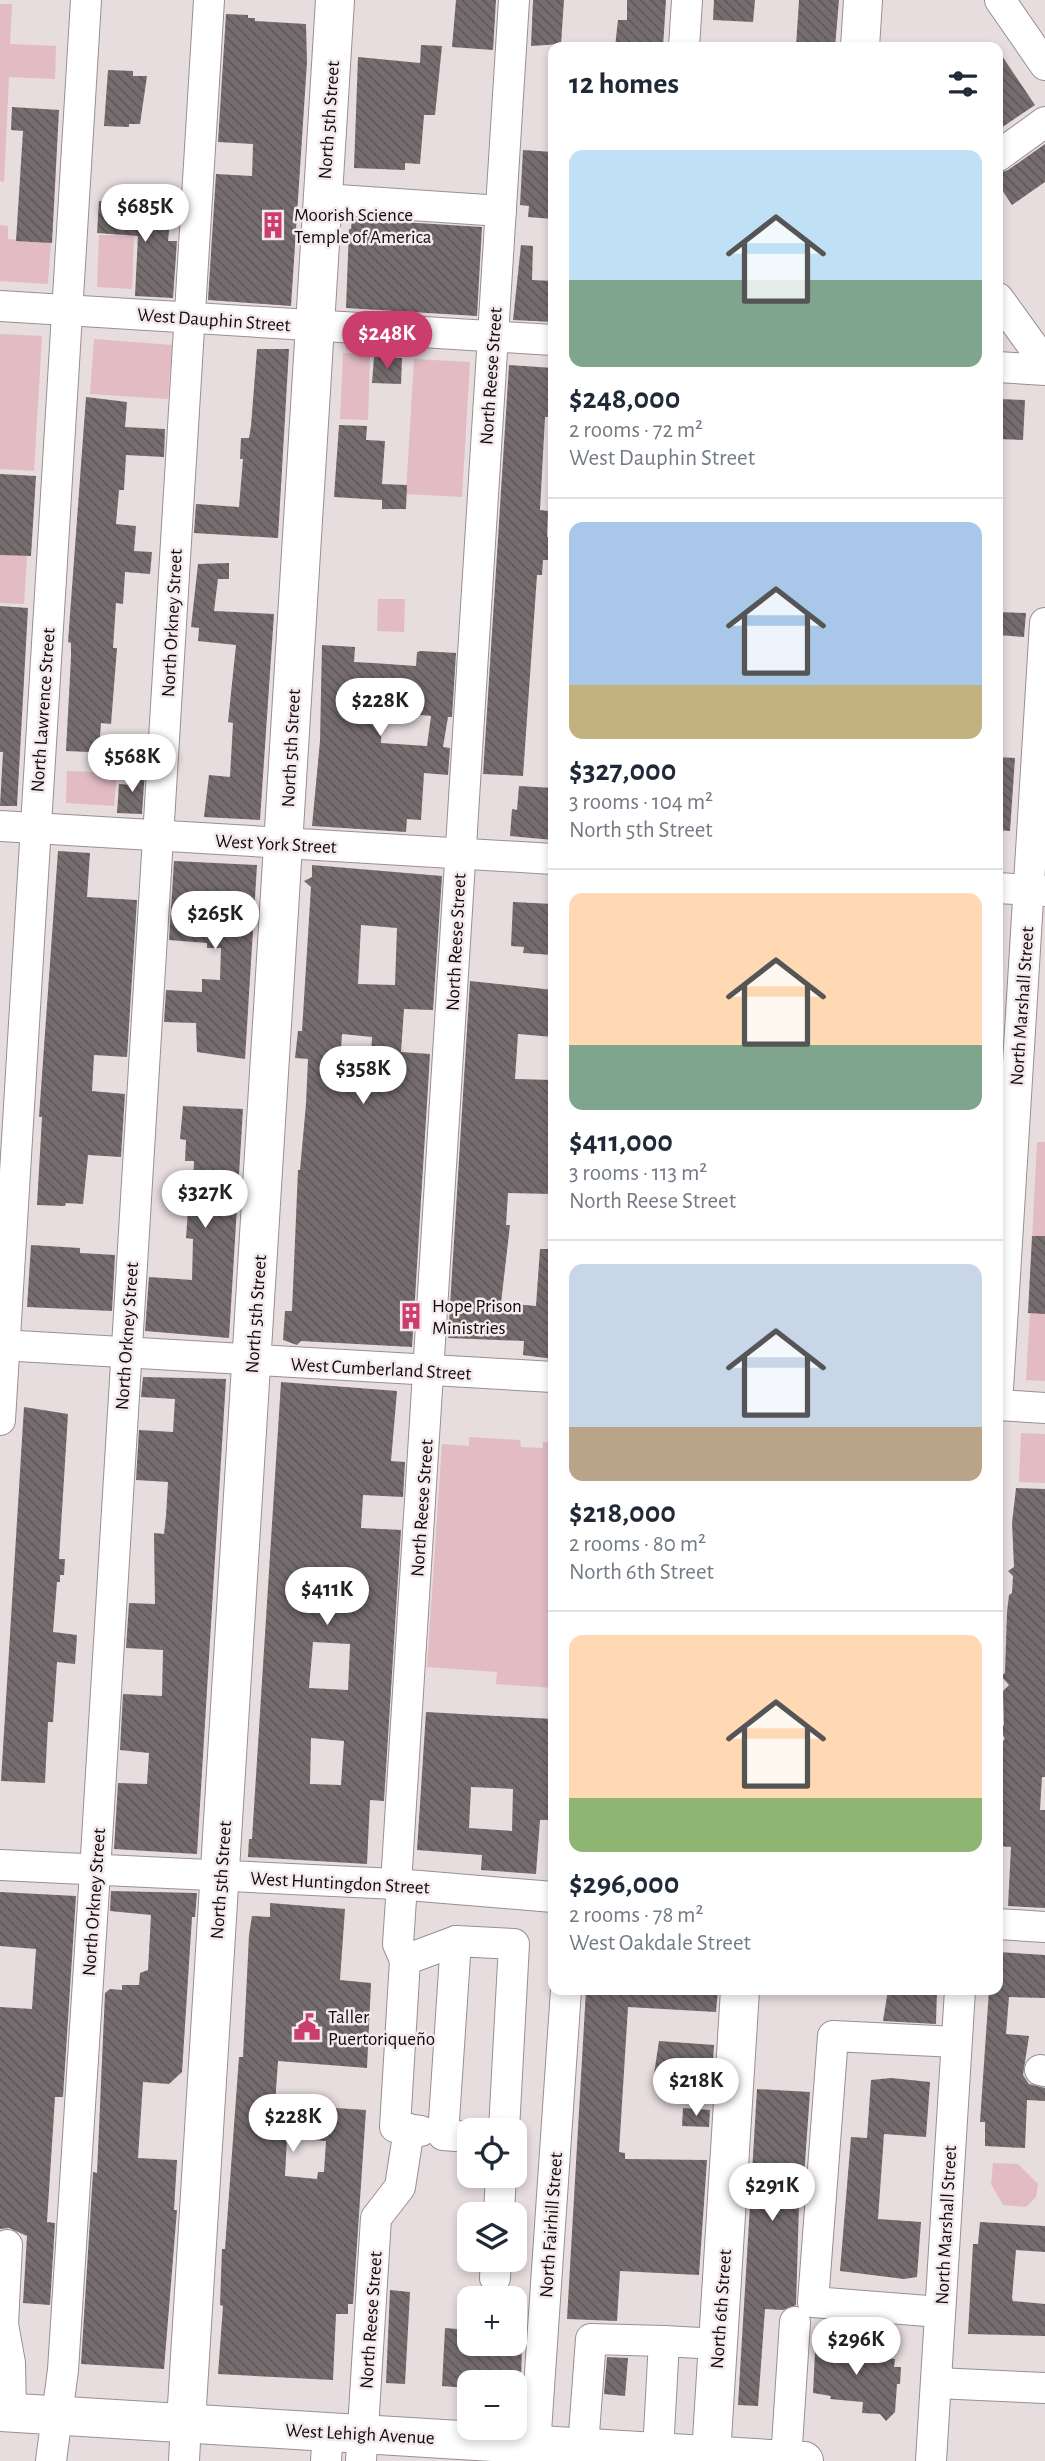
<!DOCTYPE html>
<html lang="en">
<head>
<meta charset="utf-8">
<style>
  body { margin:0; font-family:"Alegreya Sans",sans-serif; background:#f6f6f7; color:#1f2937; height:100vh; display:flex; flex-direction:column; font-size:26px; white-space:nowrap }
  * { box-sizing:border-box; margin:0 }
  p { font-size:23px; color:#747a83 }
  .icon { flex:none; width:38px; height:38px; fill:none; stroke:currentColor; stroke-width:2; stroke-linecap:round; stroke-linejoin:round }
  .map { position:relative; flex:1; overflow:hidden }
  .panel { position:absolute; left:548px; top:42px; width:455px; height:1953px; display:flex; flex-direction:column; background:#fff; border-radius:14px; box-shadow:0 4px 10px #0003 }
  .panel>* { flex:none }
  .tools { position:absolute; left:457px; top:2118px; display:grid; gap:14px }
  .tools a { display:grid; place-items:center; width:70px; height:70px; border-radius:14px; background:#fff; box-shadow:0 4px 10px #0003; font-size:35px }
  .price { position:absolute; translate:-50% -60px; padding:0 16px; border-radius:24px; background:#fff; color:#222; font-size:23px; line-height:46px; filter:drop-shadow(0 2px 4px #0008) }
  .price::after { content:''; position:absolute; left:50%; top:42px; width:21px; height:16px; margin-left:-10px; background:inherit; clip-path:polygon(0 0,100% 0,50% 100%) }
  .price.on { background:#ca3d6d; color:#fff }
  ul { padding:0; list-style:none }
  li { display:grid; align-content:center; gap:14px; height:371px; padding:0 21px }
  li+li { border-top:2px solid #e0e1e3 }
  li span { display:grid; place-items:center; height:217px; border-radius:14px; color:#555 }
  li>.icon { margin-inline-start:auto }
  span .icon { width:126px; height:126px; fill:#fffc; stroke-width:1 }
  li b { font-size:30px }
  h2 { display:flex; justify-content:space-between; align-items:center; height:84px; padding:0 21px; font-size:30px }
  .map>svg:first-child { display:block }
</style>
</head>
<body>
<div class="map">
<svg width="1045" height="2461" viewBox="0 0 1045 2461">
  <defs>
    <pattern id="building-back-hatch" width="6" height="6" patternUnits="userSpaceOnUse" patternTransform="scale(1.75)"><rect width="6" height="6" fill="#766d6f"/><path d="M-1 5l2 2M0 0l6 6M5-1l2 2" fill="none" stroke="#5f585a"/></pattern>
  </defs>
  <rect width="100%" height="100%" fill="#e7dcde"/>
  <g fill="#e2bbc3">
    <path d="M0,4H12L10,44L56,46L55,79L9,77L4,182L0,181Z"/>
    <path d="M0,225L8,226V239L51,242L48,284L0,281Z"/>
    <path d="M99,235L134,236L132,289L97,287Z"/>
    <path d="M0,334L42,336L34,471L0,469Z"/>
    <path d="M94,339L172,345L168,399L90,394Z"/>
    <path d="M343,353L370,354L368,420L340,419Z"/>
    <path d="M414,359L470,362L462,497L406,494Z"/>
    <path d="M0,555L27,556L24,604L0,603Z"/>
    <path d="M378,599H405L404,632L377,631Z"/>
    <path d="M67,771L117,773L114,806L66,803Z"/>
    <path d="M1037,1142H1045V1244L1032,1242Z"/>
    <path d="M1030,1311L1045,1312V1381L1026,1380Z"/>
    <path d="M1021,1433L1045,1434V1483L1019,1482Z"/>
    <path d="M469,1437L520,1440L521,1447L543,1448V1442L553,1443V1688L496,1684L497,1672L427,1667L442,1444L469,1446Z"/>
    <path d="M993,2163L1018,2164L1038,2184L1036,2197L1026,2207L1003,2205L991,2184Z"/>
  </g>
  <g fill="url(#building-back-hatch)" fill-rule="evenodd">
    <path d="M456,0H496L493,50L452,47Z"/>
    <path d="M533,0H564L561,44L531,46Z"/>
    <path d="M627,0H666L663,47H615L618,20H627Z"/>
    <path d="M714,0H755L753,22L713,20Z"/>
    <path d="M799,0H839L835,47H796Z"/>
    <path d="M226,14L248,15V18H255V21L306,24L307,62L291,306L208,300L216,174L252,176L253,144L218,142Z"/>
    <path d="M421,45L442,46L435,115H424L420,164L405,163V170L354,168L358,57L420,63Z"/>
    <path d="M998,50L1035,105L998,130Z"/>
    <path d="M108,70L133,71V76H147L140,124H129V127L104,126Z"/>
    <path d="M12,107L59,110L52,243L16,241L23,131L11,130Z"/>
    <path d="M1045,144V182L1012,205L998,184V173L1008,170Z"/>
    <path d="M523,150L553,152V219L528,217L529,206L520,205Z"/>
    <path d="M99,201L171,210L168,241H177L173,298L135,296L138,236L97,233Z"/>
    <path d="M352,219L482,227L477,316L346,308L349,229H351Z"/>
    <path d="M521,245L533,246L532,280L553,281V322L513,320Z"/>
    <path d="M257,349H289L278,538L194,533L196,504L239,507L243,459H240L241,438H249L251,426Z"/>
    <path d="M374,357L402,358L401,384L372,383Z"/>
    <path d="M509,365L553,368V417H545L540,510L548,511L547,537L553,538L552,560H543L542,575H537L523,776L483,774Z"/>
    <path d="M86,397L127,402L125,427L165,429L164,457L126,455L124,490H119L116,524L136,526L134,551L152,552L150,574L125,572L123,604L116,603L113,648H117L111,724L101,723L99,750L90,749L89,752L66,751L71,657V643L68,642Z"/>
    <path d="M998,399L1025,400L1023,440L998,439Z"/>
    <path d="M339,425L367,426L366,440L385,441L382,484L407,485L406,509H382V500L334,497Z"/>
    <path d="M0,474L36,476L31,556L0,555Z"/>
    <path d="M229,563V579H218L214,611L274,614L260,820L204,817L209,775L230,777L233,723L228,722L236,645L198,641L199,628L191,627L198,564Z"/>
    <path d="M0,606L28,608L17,806H0L3,752H0Z"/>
    <path d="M998,612L1026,613L1024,637L998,635Z"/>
    <path d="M322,645L355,647L354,662L373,663L416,666L417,652L421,651L456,653L452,717H448L443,747L450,748L448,775L424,773L421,820L407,819L406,832L312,826L320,741ZM382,711L431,716L427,746L381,743Z"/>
    <path d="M998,757L1015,758L1010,831L998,830Z"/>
    <path d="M133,768L145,769L142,814L117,813L119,784L132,785Z"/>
    <path d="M519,786L553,788V840L510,836L512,809L517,810Z"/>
    <path d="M58,851L90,853L87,897L137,900L127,1057L94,1055L92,1091L125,1094L121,1157L88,1155L83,1204L66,1203L65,1206L37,1205L42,1117H39Z"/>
    <path d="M174,861L257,865L245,1059L197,1052L196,1023L164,1022L166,990L202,992V979L220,980L221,948H207V943L169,940Z"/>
    <path d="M312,865L442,876L433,1010L404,1009L401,1052L430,1054L412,1347L301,1341L297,1345L283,1340L285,1311H292L298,1170H300L306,1104L308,1059L295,1058L298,1031H302L311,887L304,881L312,877ZM361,925L397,928L395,985L358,984ZM342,1034L372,1037L370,1083L339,1080Z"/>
    <path d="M513,902L553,904V955L523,953L524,947L511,946Z"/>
    <path d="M470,981L553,990V1037L518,1034L515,1079L553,1080V1194L508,1193L506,1225H510L501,1303L536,1306L540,1249H553V1359L523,1355L524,1341L448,1338Z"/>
    <path d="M183,1106L243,1109L229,1338L145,1331L149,1277L192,1280L193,1239L186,1238L188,1210H192L194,1161H185L186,1140L180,1139Z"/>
    <path d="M1032,1236H1045V1314L1028,1313Z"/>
    <path d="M31,1245L80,1248V1253L115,1255L112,1311L27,1307Z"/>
    <path d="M143,1377L226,1379L197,1854L114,1849L118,1783L147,1784L149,1753L120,1750L123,1694L162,1696L163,1650L126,1648L129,1603L155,1604L154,1533L164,1534L166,1516L168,1482L136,1480L139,1430L173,1432L175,1399L141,1397Z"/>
    <path d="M281,1382L397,1391L391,1461L405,1462L403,1497L363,1495L361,1528L401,1530L384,1801L370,1800L367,1864L248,1857L249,1839H252ZM313,1642L350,1644L348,1690L309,1688ZM311,1738L344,1741L341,1785L310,1784Z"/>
    <path d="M24,1407L68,1414L59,1559H65L64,1575H60V1582H57L53,1632L77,1635L75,1664L57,1662L53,1722H48L45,1783L1,1781Z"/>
    <path d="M1016,1488L1045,1489V1777H1042L1040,1810H1045V1908L1008,1906L1011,1847L998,1846V1770L1000,1744L1005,1739L1000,1729L1004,1725L1003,1691L1009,1685L1001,1676L1005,1673L1007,1612L1009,1595L1012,1593L1013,1576L1008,1571L1014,1567L1012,1523Z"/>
    <path d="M426,1712L553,1719L552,1820H540L536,1874L481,1870L482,1855L417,1850ZM471,1787L513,1789L512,1831L469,1828Z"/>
    <path d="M111,1891L197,1893L195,1917H192L182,2072L169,2084L143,2082L138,2158L177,2160L174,2210H177L164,2369L81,2364L93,2172L97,2173L105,1993L110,1989L122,1990V1985H139L140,1973L148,1970L151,1915L110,1911Z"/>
    <path d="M0,1892L76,1896L63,2097H55L47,2222L55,2223L50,2305L23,2303L27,2236L9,2228L0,2229V2007L32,2009L36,1949L0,1946Z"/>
    <path d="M270,1903L345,1909L340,1980L371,1983L367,2068L278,2061L275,2104L366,2110L353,2304H348V2314H336L333,2380L218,2374L223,2306L220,2305L222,2249H225L239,2057H243L249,1935L252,1916L270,1917ZM287,2138L326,2141L324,2172H318L317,2179L285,2176Z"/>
    <path d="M998,1952L1045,1955V1998L1009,1997L1006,2034L1029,2036L1023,2075L1029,2084L1045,2088V2101L1027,2100L1025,2148L985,2146V2122H980L989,1990H998Z"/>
    <path d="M586,1990H718L716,2012L628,2007L619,2152L625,2153V2159L707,2160L699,2275L620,2271L617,2321L567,2319Z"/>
    <path d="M888,1990H937L936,2024L883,2021Z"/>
    <path d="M659,2041L714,2045L712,2078L654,2074Z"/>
    <path d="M891,2078L930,2082L926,2137L884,2134L878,2219L921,2222L917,2277L904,2279L840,2271L851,2137L867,2138L871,2080Z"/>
    <path d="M757,2089L810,2092L803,2191H800L799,2204L796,2305L783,2310L765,2309L758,2406L738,2405Z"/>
    <path d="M683,2108L710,2110L709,2127L682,2126Z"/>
    <path d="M980,2222L1045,2226V2252L1016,2250L1012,2298L1013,2301L1045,2304V2336L968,2334L973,2244H978Z"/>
    <path d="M390,2290L410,2292L405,2384L386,2383Z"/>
    <path d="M445,2328L469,2330V2343H522L521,2382H469V2388L442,2386Z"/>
    <path d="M821,2337L848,2338V2347H858L857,2354L895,2359L894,2367H901L900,2384H897L895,2412L886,2421L880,2414L862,2413L863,2402L830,2399L831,2396L813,2393L815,2352H819Z"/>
    <path d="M607,2357L628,2358L625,2396L604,2394Z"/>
  </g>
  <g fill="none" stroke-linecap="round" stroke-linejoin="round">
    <defs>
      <g id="minor">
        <path d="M1000,0L1045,65"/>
        <path d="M684,47L687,0"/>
        <path d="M998,156L1045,122"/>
        <path d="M323,199L501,211"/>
        <path d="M998,298L1045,363"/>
        <path d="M0,306L553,340"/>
        <path d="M998,367L1045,370"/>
        <path d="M0,826L553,859"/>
        <path d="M998,888L1045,891"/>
        <path d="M0,1345L553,1377"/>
        <path d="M998,1389L1045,623"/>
        <path d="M998,1405L1045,1408"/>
        <path d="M0,1420L86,0"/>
        <path d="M0,1865L396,1884L553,1897"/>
        <path d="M396,1884L514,0"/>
        <path d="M402,1884L398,1944L405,1960"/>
        <path d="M998,1924L1045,1927"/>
        <path d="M1040,2070L1045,2071"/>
        <path d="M421,2131L395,2127L405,1960L456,1941"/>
        <path d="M469,2137L443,2135L456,1941L514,1944L504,2130"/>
        <path d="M499,2214L501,2175"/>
        <path d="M7,2245L3,2324L10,2363L11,2413"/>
        <path d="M495,2278L496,2259"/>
        <path d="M940,2312L813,2302L833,2036L956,2042"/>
        <path d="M936,2383L1045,2388"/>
        <path d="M583,2447L591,2339L664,2341"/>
        <path d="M658,2452L664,2341L718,2344"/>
        <path d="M786,2460L795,2322"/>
        <path d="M51,2461L63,2370L95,1872L209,0"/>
        <path d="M184,2461L186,2422"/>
        <path d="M326,2461L328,2432"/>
        <path d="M361,2461L376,2218L400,2187L409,2129"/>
        <path d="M534,2461L566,1990"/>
        <path d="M931,2461L960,1990"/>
      </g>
      <g id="major">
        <path d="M860,47L863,0"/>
        <path d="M0,2412L804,2461"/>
        <path d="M186,2422L335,0"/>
        <path d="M711,2455L740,1990"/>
      </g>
    </defs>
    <use href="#minor" stroke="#998f91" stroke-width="32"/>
    <use href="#major" stroke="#998f91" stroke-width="40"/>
    <use href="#minor" stroke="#fff" stroke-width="30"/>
    <use href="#major" stroke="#fff" stroke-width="38"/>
  </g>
  <defs>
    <symbol id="building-bare" viewBox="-9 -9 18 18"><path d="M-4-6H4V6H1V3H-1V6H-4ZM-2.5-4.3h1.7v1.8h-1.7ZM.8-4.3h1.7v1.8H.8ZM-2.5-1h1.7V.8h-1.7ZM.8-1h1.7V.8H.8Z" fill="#ca3d6d" stroke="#f4e9eb" stroke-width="2.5" paint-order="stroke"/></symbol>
    <symbol id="civic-bare" viewBox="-9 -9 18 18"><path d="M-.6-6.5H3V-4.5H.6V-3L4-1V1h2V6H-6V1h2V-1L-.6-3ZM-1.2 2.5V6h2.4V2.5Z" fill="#ca3d6d" stroke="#f4e9eb" stroke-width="2.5" paint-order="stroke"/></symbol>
  </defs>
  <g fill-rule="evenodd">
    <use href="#building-bare" x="254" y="206" width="38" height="38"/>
    <use href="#building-bare" x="392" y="1297" width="38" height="38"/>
    <use href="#civic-bare" x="288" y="2008" width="38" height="38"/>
  </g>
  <g text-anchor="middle" stroke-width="5" stroke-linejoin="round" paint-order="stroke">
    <g font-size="19" fill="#100c0d" stroke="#f4e9eb">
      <text transform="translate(328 120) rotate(-86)" y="7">North 5th Street</text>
      <text transform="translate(214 319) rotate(4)" y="7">West Dauphin Street</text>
      <text transform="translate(490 376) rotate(-86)" y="7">North Reese Street</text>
      <text transform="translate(171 623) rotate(-87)" y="7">North Orkney Street</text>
      <text transform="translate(42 710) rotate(-86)" y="7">North Lawrence Street</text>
      <text transform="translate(290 748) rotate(-87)" y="7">North 5th Street</text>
      <text transform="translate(276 843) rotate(3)" y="7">West York Street</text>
      <text transform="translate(455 942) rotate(-87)" y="7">North Reese Street</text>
      <text transform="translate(1021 1006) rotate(-86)" y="7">North Marshall Street</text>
      <text transform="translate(255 1314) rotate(-86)" y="7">North 5th Street</text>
      <text transform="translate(126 1336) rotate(-86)" y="7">North Orkney Street</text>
      <text transform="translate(381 1368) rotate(3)" y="7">West Cumberland Street</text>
      <text transform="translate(421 1508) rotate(-86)" y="7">North Reese Street</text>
      <text transform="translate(220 1880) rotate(-86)" y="7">North 5th Street</text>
      <text transform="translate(340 1882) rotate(3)" y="7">West Huntingdon Street</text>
      <text transform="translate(93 1902) rotate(-86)" y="7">North Orkney Street</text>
      <text transform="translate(550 2225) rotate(-86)" y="7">North Fairhill Street</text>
      <text transform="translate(945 2225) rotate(-87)" y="7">North Marshall Street</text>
      <text transform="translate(720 2309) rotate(-86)" y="7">North 6th Street</text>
      <text transform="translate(370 2320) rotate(-86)" y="7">North Reese Street</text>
      <text transform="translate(360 2433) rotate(3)" y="7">West Lehigh Avenue</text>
    </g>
    <g font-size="19" fill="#100c0d" stroke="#f4e9eb" text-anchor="start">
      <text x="294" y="221">Moorish Science<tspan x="294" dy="22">Temple of America</tspan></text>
      <text x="432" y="1312">Hope Prison<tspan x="432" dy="22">Ministries</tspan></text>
      <text x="328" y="2023">Taller<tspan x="328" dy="22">Puertoriqueño</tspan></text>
    </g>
  </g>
</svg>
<div class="tools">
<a><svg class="icon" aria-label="locate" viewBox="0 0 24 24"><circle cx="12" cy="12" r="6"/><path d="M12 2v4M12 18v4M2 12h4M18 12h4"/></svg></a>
<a><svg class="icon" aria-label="layers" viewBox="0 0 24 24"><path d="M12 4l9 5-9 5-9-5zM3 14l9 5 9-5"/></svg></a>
<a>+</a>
<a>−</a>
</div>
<b class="price" style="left:145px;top:244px">$685K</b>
<b class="price on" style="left:387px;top:371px">$248K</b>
<b class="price" style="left:380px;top:738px">$228K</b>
<b class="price" style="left:132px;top:794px">$568K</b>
<b class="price" style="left:215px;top:951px">$265K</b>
<b class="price" style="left:363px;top:1106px">$358K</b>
<b class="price" style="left:205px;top:1230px">$327K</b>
<b class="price" style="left:327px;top:1627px">$411K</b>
<b class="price" style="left:696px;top:2118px">$218K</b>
<b class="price" style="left:293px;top:2154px">$228K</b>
<b class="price" style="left:772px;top:2223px">$291K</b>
<b class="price" style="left:856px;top:2377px">$296K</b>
<section class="panel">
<h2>12 homes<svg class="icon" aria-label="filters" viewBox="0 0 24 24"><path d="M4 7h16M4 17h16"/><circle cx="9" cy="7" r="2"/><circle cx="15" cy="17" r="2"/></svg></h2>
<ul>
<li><span style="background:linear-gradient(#bfe0f5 60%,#7fa58c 0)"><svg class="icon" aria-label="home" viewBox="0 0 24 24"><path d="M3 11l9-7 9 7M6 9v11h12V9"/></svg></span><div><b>$248,000</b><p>2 rooms · 72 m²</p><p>West Dauphin Street</p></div></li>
<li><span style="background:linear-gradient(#a9c7e8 75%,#c2b280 0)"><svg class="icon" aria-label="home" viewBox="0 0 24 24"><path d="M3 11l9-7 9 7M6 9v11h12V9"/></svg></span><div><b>$327,000</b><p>3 rooms · 104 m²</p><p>North 5th Street</p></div></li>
<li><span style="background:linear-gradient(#ffd9b3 70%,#7fa58c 0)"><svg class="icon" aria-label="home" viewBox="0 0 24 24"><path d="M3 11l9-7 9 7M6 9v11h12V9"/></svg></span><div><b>$411,000</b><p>3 rooms · 113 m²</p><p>North Reese Street</p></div></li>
<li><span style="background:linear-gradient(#c9d6e8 75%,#b9a48a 0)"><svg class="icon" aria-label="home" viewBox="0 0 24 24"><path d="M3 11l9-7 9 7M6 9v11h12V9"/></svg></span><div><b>$218,000</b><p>2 rooms · 80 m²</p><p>North 6th Street</p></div></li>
<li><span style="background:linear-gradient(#ffd9b3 75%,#8fb573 0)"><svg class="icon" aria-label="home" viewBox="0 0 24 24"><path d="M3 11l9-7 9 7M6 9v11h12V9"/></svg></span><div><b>$296,000</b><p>2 rooms · 78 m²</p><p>West Oakdale Street</p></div></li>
</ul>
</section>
</div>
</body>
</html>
